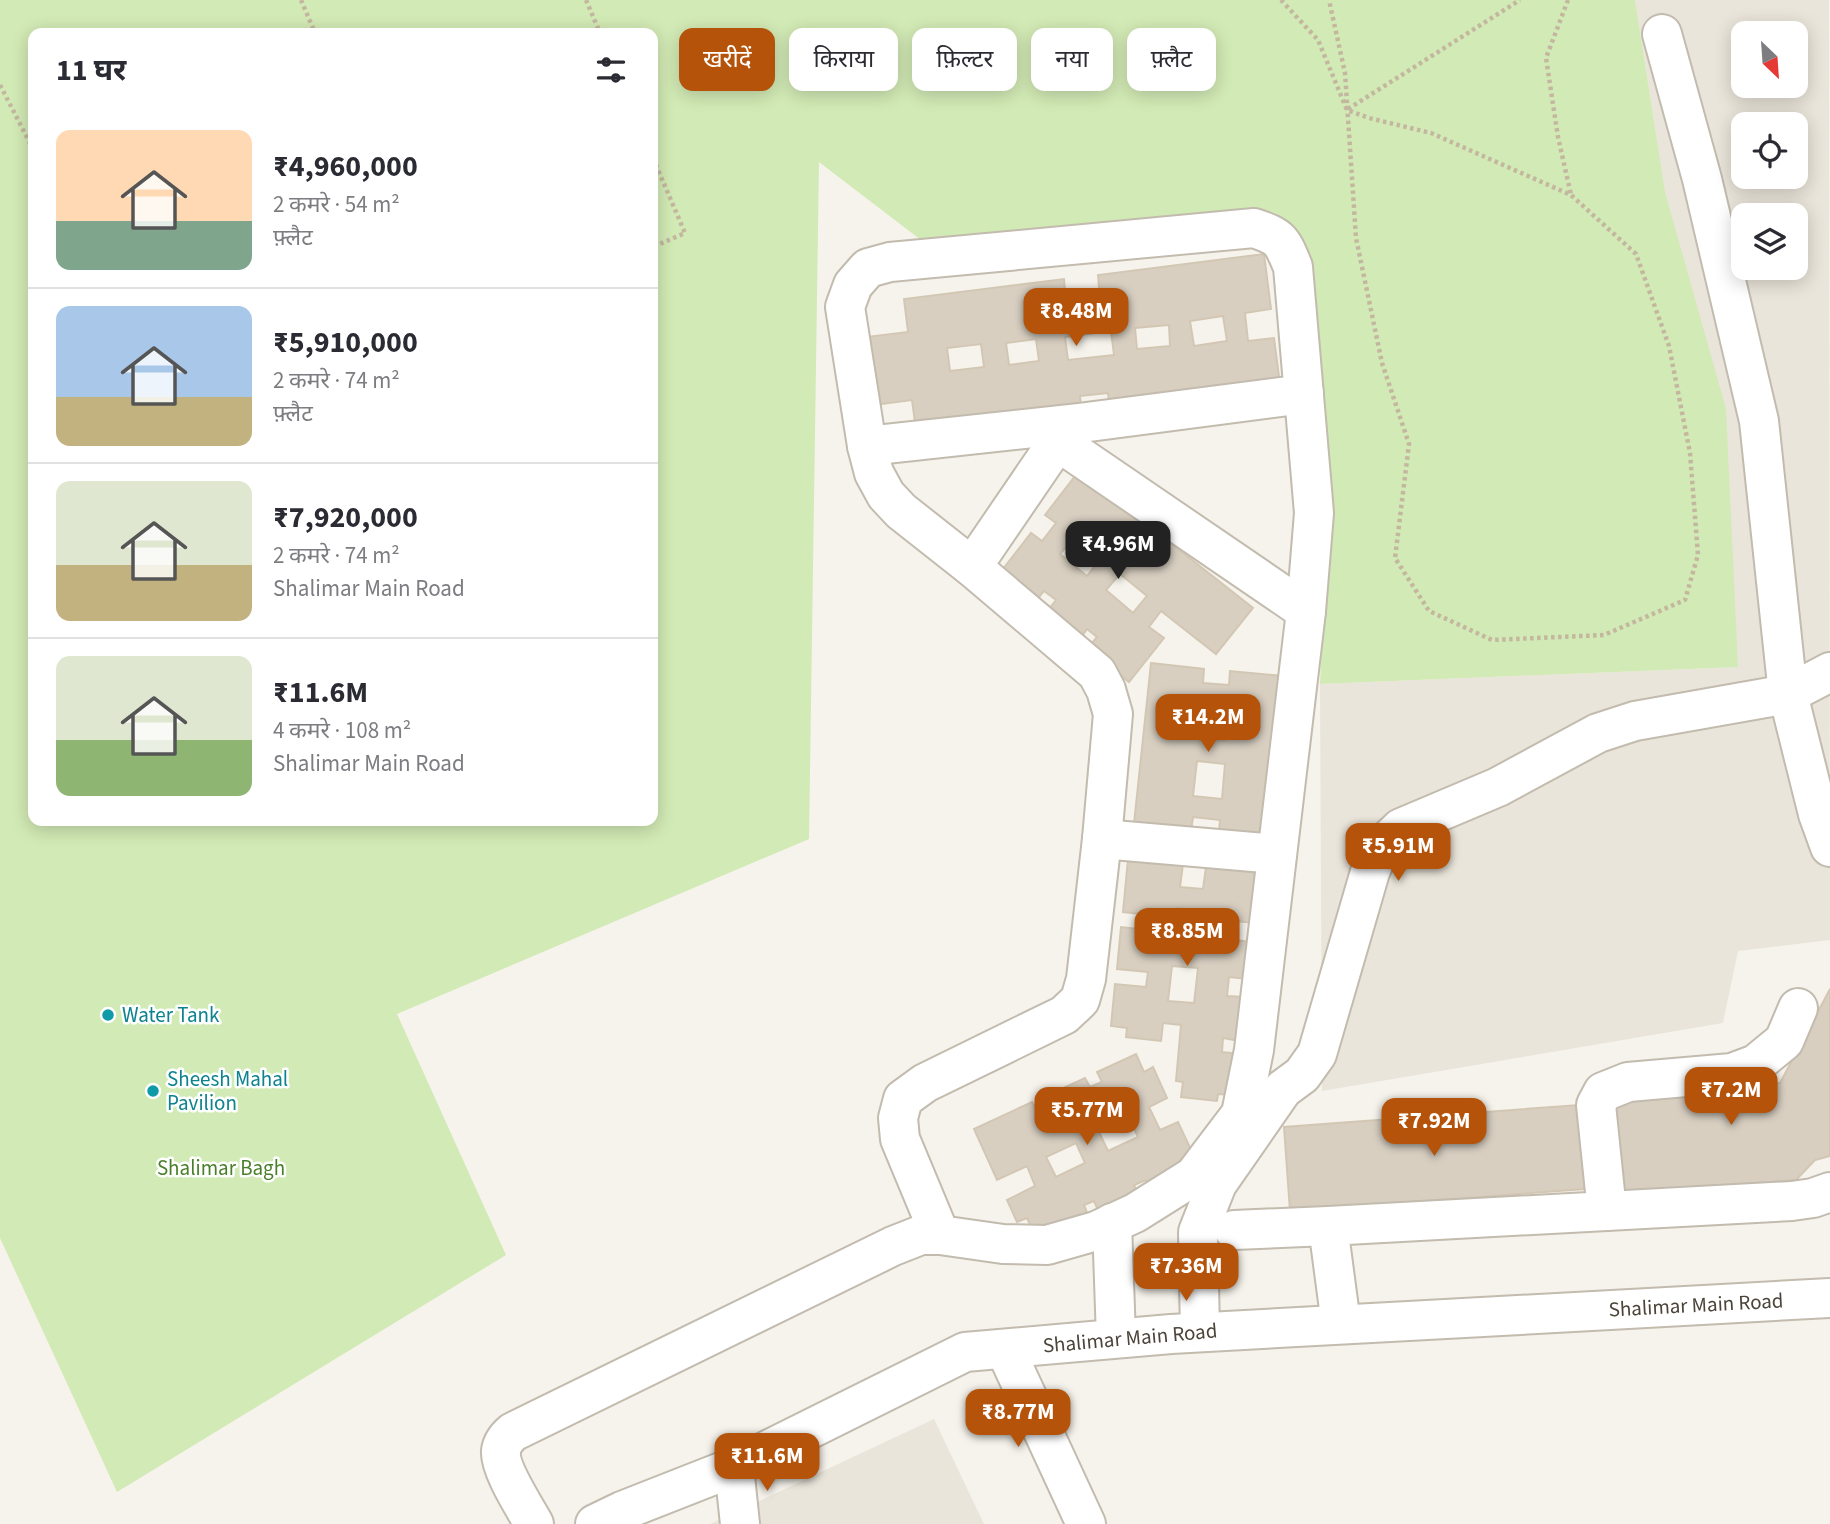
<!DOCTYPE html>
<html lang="hi">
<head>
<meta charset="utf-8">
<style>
  body { margin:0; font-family:"Source Sans 3","Noto Sans Devanagari",sans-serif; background:#f7f7f7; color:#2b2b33; height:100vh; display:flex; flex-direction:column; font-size:26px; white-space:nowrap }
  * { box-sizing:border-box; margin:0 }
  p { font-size:23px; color:#7c7c81 }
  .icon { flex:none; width:38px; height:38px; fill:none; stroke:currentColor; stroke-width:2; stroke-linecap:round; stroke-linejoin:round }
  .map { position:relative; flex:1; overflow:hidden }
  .details { position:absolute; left:28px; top:28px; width:630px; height:798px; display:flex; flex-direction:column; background:#fff; border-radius:14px; box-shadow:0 4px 18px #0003 }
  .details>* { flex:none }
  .banner { position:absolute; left:679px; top:28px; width:665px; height:63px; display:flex; gap:14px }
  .needle { width:46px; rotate:155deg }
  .fabs { position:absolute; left:1731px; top:21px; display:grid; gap:14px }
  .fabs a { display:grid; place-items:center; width:77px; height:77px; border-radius:14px; background:#fff; box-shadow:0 4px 18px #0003; font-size:35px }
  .price { position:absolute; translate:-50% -60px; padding:0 16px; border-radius:14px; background:#b45309; color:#fff; font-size:23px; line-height:46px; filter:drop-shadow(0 2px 4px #0008) }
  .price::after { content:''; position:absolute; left:50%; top:42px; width:21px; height:16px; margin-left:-10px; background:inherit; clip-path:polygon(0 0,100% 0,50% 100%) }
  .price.active { background:#222; color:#fff }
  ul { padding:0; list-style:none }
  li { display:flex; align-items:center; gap:21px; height:175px; padding:0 28px }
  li+li { border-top:2px solid #e1e1e2 }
  li span { display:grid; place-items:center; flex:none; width:196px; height:140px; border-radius:14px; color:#555 }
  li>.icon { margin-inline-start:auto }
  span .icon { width:84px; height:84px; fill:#fffc; stroke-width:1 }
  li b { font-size:30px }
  h2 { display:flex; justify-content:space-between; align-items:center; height:84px; padding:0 28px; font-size:30px }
  .pill { padding:0 24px; border-radius:14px; background:#fff; box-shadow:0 4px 18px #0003; font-size:24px; line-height:63px }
  .pill.active { background:#b45309; color:#fff }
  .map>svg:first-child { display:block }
</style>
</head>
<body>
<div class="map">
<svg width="1830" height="1524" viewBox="0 0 1830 1524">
  <rect width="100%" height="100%" fill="#f6f3ec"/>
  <g fill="#eae5da" fill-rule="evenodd">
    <path d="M1635,0H1829L1830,940L1738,951L1723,1023L1322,1091L1320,684L1738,667ZM1743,33H1796V86H1743ZM1743,124H1796V177H1743ZM1743,215H1796V268H1743Z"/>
    <path d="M934,1419L984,1524H710Z"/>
  </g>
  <path fill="#d2eab5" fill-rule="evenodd" d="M0,0H1635L1665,192L1726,409L1738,667L1320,684L1328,522L1300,240L934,250L819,162L809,839L397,1014L506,1255L117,1492L0,1238ZM33,33H653V821H33Z"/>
  <g fill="#d8cfc1" stroke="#d3c7b4" stroke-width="2" fill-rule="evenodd">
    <path d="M1264,254L1271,309L1245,313L1248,341L1274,338L1281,392L1110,413L1108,393L1080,396L1082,416L917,437L912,400L867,406L858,338L908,332L904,299L1064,279L1066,303L1100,299L1098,275ZM1223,316L1227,341L1194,346L1190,321ZM1169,325L1170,346L1137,349L1135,328ZM1111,331L1114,355L1068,360L1065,337ZM1036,339L1039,361L1009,365L1006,343ZM981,344L984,367L950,371L947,348Z"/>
    <path d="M1079,471L1253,608L1216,654L1161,611L1149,627L1164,638L1129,682L1087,649L1097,637L1087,629L1078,642L1044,615L1056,600L1044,591L1032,606L996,578L1031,533L1042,541L1056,523L1045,515ZM1074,538L1100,560L1087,576L1060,554ZM1120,574L1147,596L1133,613L1106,590Z"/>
    <path d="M1151,663L1204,669L1203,683L1229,685L1230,671L1283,676L1267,846L1218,842L1220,820L1193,817L1190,839L1133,833ZM1201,705L1228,707L1225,741L1198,738ZM1197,761L1225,764L1222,799L1193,796Z"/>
    <path d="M1128,859L1183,864L1180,887L1203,889L1206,867L1258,872L1253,923L1236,921L1234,940L1251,942L1247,979L1229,977L1227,996L1245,997L1240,1041L1223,1038L1222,1052L1239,1054L1234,1095L1218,1094L1217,1101L1181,1097L1183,1082L1176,1081L1181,1025L1163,1023L1161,1041L1126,1037L1127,1028L1111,1026L1115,984L1146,987L1148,972L1117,969L1121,927L1148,930L1150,915L1123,912ZM1177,908L1203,911L1199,945L1174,942ZM1172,966L1198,968L1194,1003L1168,1001Z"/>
    <path d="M1830,989V1156L1815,1160L1796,1180L1622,1193L1615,1096L1780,1083Z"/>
    <path d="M1136,1054L1144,1072L1153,1067L1167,1098L1149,1107L1160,1130L1178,1122L1193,1154L1182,1159L1189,1175L1151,1192L1146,1180L1134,1185L1140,1197L1100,1215L1094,1201L1084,1205L1090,1220L1033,1231L1027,1218L1017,1222L1007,1200L1035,1186L1027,1166L997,1180L974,1129L1032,1102L1038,1113L1051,1107L1046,1096L1085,1078L1090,1087L1102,1082L1097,1072ZM1129,1118L1138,1137L1108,1151L1099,1132ZM1076,1143L1085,1163L1056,1177L1046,1157Z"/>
    <path d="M1579,1105L1585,1189L1290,1211L1284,1127Z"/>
  </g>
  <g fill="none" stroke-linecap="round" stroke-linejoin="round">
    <defs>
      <g id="minor">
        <path d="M1662,34L1702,179L1759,421L1788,694L1818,814L1830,847"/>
        <path d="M1038,428L1306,611"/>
        <path d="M867,446L1080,423L1304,394"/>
        <path d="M972,567L1058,441"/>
        <path d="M1102,839L1277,854"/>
        <path d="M1607,1211L1596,1105L1603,1092L1628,1082L1732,1073L1756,1064L1784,1041L1798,1008"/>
        <path d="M1112,1223L1116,1338"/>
        <path d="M1234,1230L1328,1226"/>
        <path d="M1341,1324L1328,1226L1792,1201L1813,1198L1830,1192"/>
        <path d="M1200,1332L1198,1232L1217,1184L1283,1089L1302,1075L1317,1054L1370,872L1380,848L1401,828L1498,787L1598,733L1635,721L1788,694L1830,672"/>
        <path d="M1005,1349L1086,1524"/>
        <path d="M734,1467L740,1524"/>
        <path d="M534,1524C525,1508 499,1468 501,1451C502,1443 507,1437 513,1432L893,1246L921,1235H940L1003,1244L1047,1245L1096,1231L1135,1213L1194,1176L1241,1114L1254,1050L1306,611L1314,513L1293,267C1282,240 1281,237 1254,228L890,262L868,268L853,285L845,307L867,446L874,473L886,495L901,511L972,567L1097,673L1106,690L1113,714L1102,839L1086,979L1080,1000L1064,1015L925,1083L903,1099L898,1118L900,1139L940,1235"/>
        <path d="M595,1524L622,1511L734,1467L965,1352L1171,1334L1830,1298"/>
      </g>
    </defs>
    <use href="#minor" stroke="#c2bbae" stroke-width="42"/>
    <g stroke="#c4b79f" stroke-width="4.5" stroke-dasharray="3.5 3.5" stroke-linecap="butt">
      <path d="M301,0L315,33"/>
      <path d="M586,0L600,33"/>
      <path d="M1281,0L1318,40L1347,110L1369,118L1431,133L1571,195L1636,254L1669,346L1690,453L1698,555L1685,600L1604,635L1492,640L1429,611L1395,558L1409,444L1382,363L1356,238L1345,73L1329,0"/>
      <path d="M1568,0L1546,58L1558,137L1571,195"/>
      <path d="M0,85L33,149"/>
      <path d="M1348,109L1520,0"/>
      <path d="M653,158L685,233L653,247"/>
    </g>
    <use href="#minor" stroke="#fff" stroke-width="38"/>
  </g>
  <g fill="#0f9aa8" stroke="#fff" stroke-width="2.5">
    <circle cx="108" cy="1015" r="7"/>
    <circle cx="153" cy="1091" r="7"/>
  </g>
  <g text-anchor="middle" stroke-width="5" stroke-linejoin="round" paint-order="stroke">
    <g font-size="21" fill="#0d838f" stroke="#fff" text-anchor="start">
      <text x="122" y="1022">Water Tank</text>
      <text x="167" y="1086">Sheesh Mahal<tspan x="167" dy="24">Pavilion</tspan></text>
    </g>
    <g font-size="21" fill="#4a7f2a" stroke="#fff">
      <text x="221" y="1175">Shalimar Bagh</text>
    </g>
    <g font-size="21" fill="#4b4439" stroke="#fff">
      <text transform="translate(1696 1305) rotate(-3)" y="7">Shalimar Main Road</text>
      <text transform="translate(1130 1338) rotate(-5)" y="7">Shalimar Main Road</text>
    </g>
  </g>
</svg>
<div class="fabs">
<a><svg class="needle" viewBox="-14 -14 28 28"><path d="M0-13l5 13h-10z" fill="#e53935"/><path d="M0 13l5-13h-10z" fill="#7c7c81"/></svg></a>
<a><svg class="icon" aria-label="locate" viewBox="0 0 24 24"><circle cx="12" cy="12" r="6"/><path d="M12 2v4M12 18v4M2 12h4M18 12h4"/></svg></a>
<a><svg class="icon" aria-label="layers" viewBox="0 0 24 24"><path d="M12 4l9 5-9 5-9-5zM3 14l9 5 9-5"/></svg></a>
</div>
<b class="price" style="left:1076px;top:348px">₹8.48M</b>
<b class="price active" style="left:1118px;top:581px">₹4.96M</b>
<b class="price" style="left:1208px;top:754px">₹14.2M</b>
<b class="price" style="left:1398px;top:883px">₹5.91M</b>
<b class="price" style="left:1187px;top:968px">₹8.85M</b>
<b class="price" style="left:1731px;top:1127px">₹7.2M</b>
<b class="price" style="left:1087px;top:1147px">₹5.77M</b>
<b class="price" style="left:1434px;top:1158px">₹7.92M</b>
<b class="price" style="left:1186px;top:1303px">₹7.36M</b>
<b class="price" style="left:1018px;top:1449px">₹8.77M</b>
<b class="price" style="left:767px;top:1493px">₹11.6M</b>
<div class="banner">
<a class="pill active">खरीदें</a>
<a class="pill">किराया</a>
<a class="pill">फ़िल्टर</a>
<a class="pill">नया</a>
<a class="pill">फ़्लैट</a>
</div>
<section class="details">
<h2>11 घर<svg class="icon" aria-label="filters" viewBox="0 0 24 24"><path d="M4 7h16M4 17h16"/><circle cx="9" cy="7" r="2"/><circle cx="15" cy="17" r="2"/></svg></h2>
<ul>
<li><span style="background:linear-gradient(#ffd9b3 65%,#7fa58c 0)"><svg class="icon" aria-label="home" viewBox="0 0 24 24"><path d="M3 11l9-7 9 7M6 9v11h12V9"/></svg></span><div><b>₹4,960,000</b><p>2 कमरे · 54 m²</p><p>फ़्लैट</p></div></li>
<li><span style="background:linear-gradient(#a9c7e8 65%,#c2b280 0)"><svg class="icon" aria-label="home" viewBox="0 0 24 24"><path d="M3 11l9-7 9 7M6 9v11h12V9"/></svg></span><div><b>₹5,910,000</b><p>2 कमरे · 74 m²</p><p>फ़्लैट</p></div></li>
<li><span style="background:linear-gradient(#dfe7d0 60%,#c2b280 0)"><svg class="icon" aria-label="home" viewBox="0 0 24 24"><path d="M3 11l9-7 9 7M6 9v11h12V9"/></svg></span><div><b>₹7,920,000</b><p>2 कमरे · 74 m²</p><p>Shalimar Main Road</p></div></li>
<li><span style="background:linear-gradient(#dfe7d0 60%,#8fb573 0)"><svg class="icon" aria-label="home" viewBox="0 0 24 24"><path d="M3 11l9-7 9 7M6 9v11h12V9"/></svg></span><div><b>₹11.6M</b><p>4 कमरे · 108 m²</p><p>Shalimar Main Road</p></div></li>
</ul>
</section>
</div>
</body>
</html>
